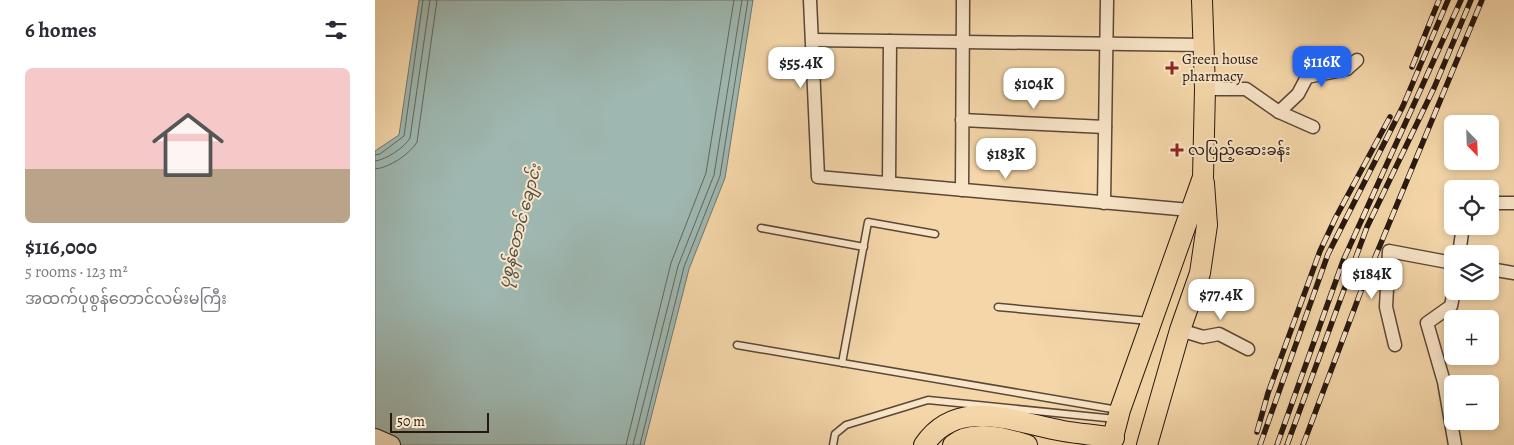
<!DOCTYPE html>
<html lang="en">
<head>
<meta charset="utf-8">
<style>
  body { margin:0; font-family:Alegreya,"Noto Sans Myanmar",serif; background:#f2f2f3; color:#2b2b33; height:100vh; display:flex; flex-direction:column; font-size:19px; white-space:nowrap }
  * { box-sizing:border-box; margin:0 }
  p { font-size:16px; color:#7c7c81 }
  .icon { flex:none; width:28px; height:28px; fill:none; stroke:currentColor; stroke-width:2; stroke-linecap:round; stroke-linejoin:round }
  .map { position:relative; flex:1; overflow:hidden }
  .drawer { display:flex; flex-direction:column; background:#fff; width:375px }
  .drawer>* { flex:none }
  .needle { width:32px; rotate:157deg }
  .controls { position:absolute; left:1069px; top:115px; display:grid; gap:10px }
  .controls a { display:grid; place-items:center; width:55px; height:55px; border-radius:8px; background:#fff; box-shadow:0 2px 8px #0003; font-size:25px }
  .scale { position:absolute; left:15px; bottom:12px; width:99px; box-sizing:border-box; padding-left:5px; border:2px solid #27170f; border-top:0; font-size:14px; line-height:18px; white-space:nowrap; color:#27170f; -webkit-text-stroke:4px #f8e4c7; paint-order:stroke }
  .price { position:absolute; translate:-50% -42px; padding:0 11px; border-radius:10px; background:#fff; color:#222; font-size:16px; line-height:32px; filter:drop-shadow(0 1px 2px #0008) }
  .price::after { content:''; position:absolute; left:50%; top:30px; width:15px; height:11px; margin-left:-8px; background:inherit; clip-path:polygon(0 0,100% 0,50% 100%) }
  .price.selected { background:#2563eb; color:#fff }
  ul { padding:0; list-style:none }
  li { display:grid; align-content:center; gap:10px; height:265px; padding:0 25px }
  li span { display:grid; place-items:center; height:155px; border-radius:8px; color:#555 }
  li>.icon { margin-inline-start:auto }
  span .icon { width:90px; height:90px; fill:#fffc; stroke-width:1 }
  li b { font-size:21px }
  h2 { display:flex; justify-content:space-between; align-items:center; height:60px; padding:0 25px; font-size:21px }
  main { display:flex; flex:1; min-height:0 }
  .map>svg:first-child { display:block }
</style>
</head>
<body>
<main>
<section class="drawer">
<h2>6 homes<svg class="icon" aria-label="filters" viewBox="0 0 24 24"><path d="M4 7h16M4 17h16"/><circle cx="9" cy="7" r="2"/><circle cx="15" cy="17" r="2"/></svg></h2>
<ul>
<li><span style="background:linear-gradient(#f6c9c9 65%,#b9a48a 0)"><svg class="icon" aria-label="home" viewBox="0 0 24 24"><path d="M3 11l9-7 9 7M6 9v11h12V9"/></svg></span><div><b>$116,000</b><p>5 rooms · 123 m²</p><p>အထက်ပုစွန်တောင်လမ်းမကြီး</p></div></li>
</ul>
</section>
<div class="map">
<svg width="1139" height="445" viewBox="0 0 1139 445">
  <rect width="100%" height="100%" fill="#f4d6a9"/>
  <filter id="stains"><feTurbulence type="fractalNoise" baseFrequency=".004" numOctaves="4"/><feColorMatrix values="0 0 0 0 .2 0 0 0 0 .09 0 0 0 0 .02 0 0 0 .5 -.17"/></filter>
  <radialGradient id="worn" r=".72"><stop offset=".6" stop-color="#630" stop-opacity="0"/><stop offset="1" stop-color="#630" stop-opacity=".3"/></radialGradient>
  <path fill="#9eb7b0" stroke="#6e7770" d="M44,0H378L350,178L314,269L269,445H0V151L24,135Z"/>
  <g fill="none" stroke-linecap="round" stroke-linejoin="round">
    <g stroke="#626760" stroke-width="1">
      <path d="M0,155L5,154L29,136L48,0"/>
      <path d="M0,161C11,160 30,147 35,138L55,0"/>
      <path d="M0,169C14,168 35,154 42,142L62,0"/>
      <path d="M251,445L296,263L331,173L359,0"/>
      <path d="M258,445L303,266L339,175L367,0"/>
      <path d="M265,445L309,267L345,176L373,0"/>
    </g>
    <defs>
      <g id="service">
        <path d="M386,228L489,247"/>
        <path d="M623,307L774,321"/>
        <path d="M362,345L743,410"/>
        <path d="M467,363L493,222L560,234"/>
        <path d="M458,445L460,434L471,425L553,400L741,419"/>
      </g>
      <g id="minor">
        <path d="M435,0L443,177L815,210"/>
        <path d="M438,40L828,45"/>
        <path d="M830,89H871L904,112L938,127"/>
        <path d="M904,112L923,94L932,77L972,69L982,60"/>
        <path d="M587,120L730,127"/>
        <path d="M514,183L515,41"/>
        <path d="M587,190L588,0"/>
        <path d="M729,203L732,0"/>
        <path d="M1115,203H1139"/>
        <path d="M1084,254L1088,226"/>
        <path d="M1115,269L1139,273"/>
        <path d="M1079,291L1076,306L1052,323L1069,382L1080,445"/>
        <path d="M805,330L828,337L844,334L873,349"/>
        <path d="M1020,345L1011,307L1014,251L1078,263"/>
      </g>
      <path id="secondary" d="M0,438L16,445"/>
      <g id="primary">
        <path d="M549,445C583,395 641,423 688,431C705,434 722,435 739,438"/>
        <path d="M578,445C598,429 630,438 652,445"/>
        <path d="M736,445L745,410L828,177L830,89L827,0"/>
        <path d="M772,445L805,330L825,273L832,225L829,183"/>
      </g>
    </defs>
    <use href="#service" stroke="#5a4736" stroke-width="9"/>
    <use href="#minor" stroke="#5a4736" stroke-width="15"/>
    <use href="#secondary" stroke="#27170f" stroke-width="20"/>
    <use href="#primary" stroke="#27170f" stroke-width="22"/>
    <use href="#service" stroke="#f8e4c7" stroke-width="6"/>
    <use href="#minor" stroke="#f8e4c7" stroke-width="12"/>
    <use href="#secondary" stroke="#f8e4c7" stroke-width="18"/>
    <use href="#primary" stroke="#f4d6a9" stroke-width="20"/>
    <defs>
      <g id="rail">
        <path d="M1037,67L1064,0"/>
        <path d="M882,432L893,393L945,251L961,217L1015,117"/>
        <path d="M885,445L953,254L1028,106L1073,0"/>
        <path d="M902,445L968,261L1086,0"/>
        <path d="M912,445L992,227L1059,88L1096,0"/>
        <path d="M928,445L986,291L1107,0"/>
      </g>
    </defs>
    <use href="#rail" stroke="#27170f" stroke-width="5.5"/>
    <use href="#rail" stroke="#f8e4c7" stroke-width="4" stroke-dasharray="11" stroke-linecap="butt"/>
  </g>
  <g fill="#8f2418" stroke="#f8e4c7" stroke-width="2">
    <path d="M794.5 60.5h5v5h5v5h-5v5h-5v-5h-5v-5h5z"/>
    <path d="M799.5 142.5h5v5h5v5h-5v5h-5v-5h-5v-5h5z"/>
  </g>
  <g text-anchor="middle" stroke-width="4" stroke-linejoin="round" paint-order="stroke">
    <g font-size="15" fill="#27170f" stroke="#f8e4c7" text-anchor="start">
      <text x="807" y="64">Green house<tspan x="807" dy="17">pharmacy</tspan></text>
      <text x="813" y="155">လပြည့်ဆေးခန်း</text>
    </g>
    <g font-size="16" font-style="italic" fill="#514f47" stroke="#f8e4c7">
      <text transform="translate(144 226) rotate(-75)" y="6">ပုစွန်တောင် ချောင်း</text>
    </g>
  </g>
  <rect width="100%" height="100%" filter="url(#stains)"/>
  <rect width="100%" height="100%" fill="url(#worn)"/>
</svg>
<div class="controls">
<a><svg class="needle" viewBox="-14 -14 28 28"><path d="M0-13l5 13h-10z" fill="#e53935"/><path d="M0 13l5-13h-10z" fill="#7c7c81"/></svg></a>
<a><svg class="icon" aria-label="locate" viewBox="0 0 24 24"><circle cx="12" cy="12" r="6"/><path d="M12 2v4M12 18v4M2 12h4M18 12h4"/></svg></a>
<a><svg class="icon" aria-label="layers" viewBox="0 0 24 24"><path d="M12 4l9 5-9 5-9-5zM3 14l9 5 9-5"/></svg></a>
<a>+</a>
<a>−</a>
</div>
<div class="scale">50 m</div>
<b class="price selected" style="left:947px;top:88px">$116K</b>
<b class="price" style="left:426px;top:89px">$55.4K</b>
<b class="price" style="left:659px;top:110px">$104K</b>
<b class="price" style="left:631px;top:180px">$183K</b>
<b class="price" style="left:997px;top:300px">$184K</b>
<b class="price" style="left:846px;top:321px">$77.4K</b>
</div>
</main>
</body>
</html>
